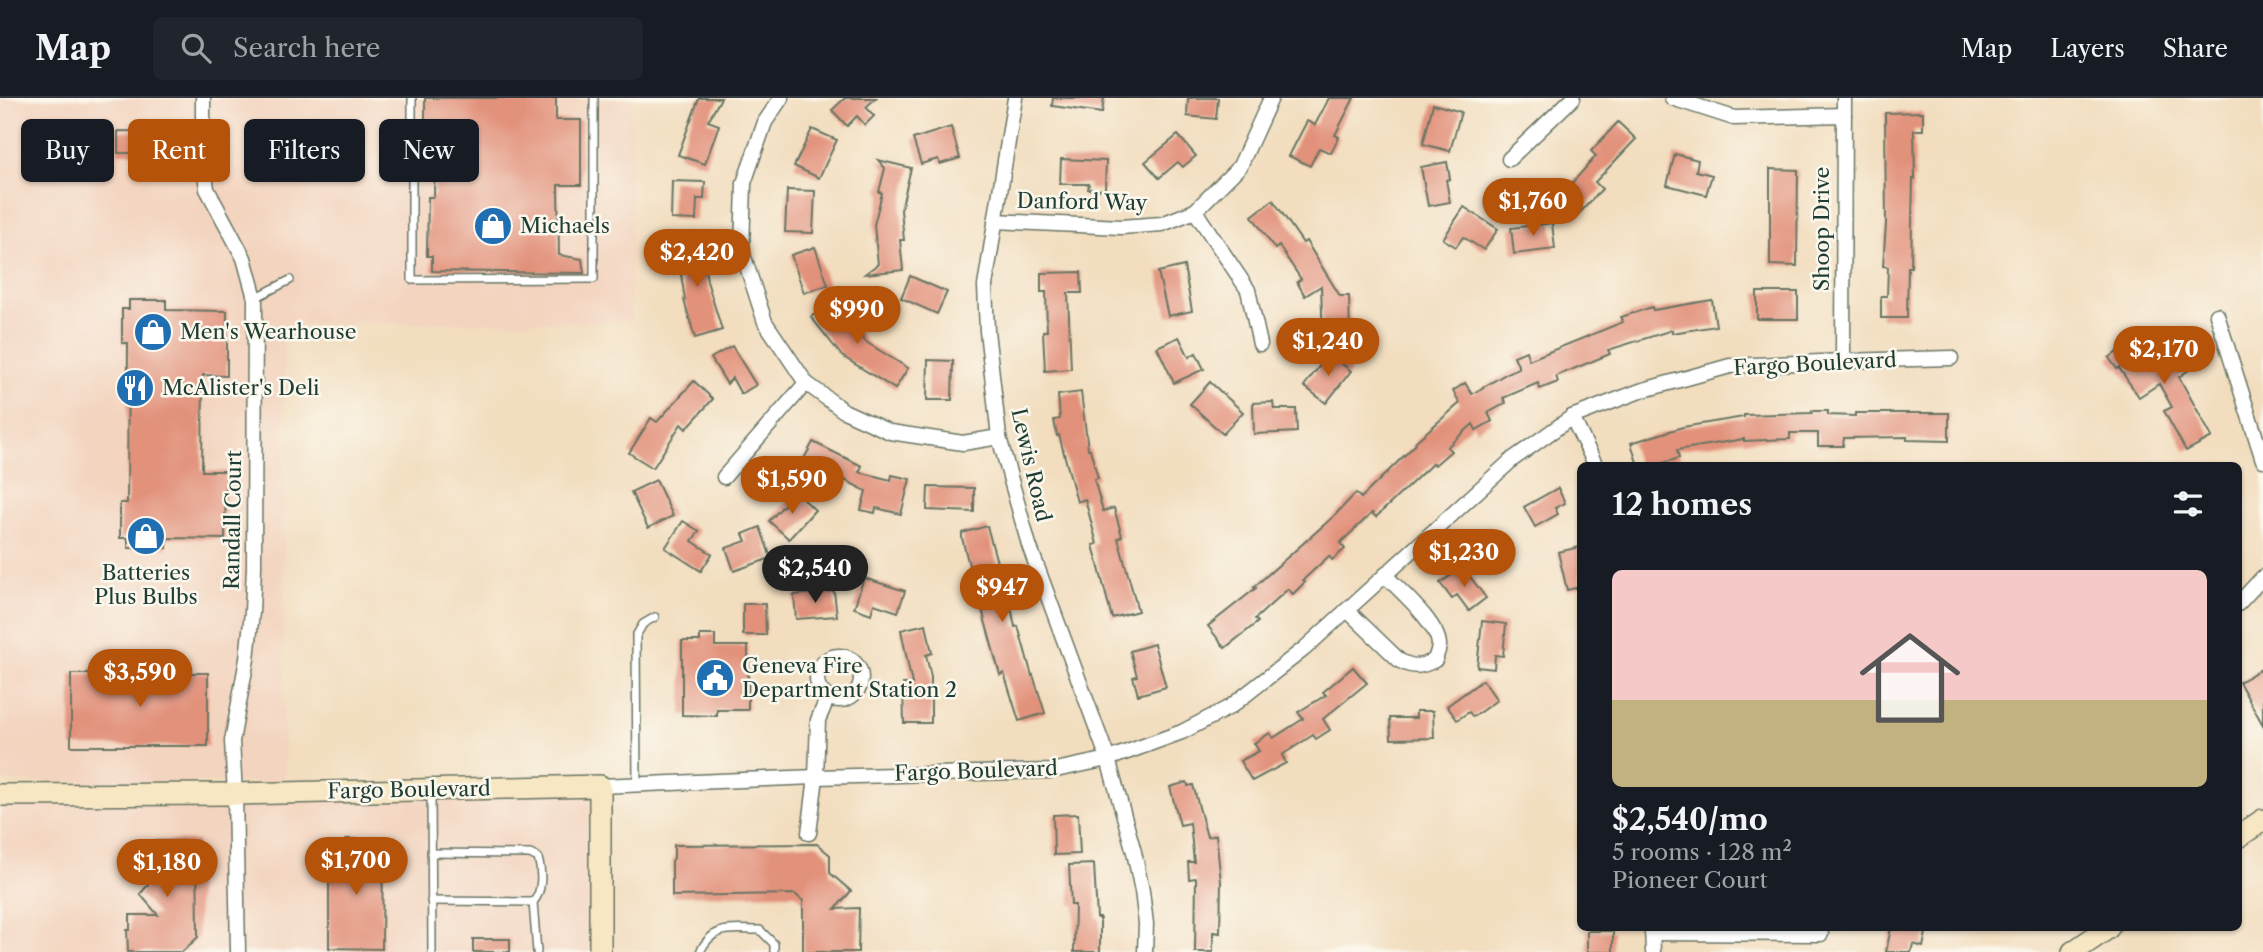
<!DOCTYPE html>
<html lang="en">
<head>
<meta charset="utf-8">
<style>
  body { margin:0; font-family:"Libre Caslon Text",serif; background:#20242c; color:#f1f3f6; height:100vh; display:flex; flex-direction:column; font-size:26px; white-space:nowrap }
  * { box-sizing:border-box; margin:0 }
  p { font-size:23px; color:#9ea1a6 }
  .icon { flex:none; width:38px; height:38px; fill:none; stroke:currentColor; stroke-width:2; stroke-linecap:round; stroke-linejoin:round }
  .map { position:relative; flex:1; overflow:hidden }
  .side { position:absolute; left:1577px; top:364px; width:665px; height:469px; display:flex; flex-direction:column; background:#171b24; border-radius:10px; box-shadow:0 2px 5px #0004 }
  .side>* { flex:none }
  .banner { position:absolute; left:21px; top:21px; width:665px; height:63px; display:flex; gap:14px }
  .price { position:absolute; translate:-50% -60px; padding:0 16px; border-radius:24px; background:#b45309; color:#fff; font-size:23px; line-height:46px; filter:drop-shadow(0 2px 4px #0008) }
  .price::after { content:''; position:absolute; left:50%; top:42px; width:21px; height:16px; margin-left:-10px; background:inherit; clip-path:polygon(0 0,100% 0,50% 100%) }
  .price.selected { background:#222; color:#fff }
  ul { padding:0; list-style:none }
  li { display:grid; align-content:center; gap:14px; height:371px; padding:0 35px }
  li+li { border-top:2px solid #363941 }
  li span { display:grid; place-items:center; height:217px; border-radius:10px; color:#555 }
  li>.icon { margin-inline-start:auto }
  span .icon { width:126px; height:126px; fill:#fffc; stroke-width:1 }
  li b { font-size:30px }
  h2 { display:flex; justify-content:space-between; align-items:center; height:84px; padding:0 35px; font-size:30px }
  .tag { padding:0 24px; border-radius:10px; background:#171b24; box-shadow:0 2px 5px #0004; font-size:24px; line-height:63px }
  .tag.selected { background:#b45309; color:#fff }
  header { display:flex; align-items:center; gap:42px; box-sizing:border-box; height:98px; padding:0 35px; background:#171b24; border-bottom:2px solid #363941 }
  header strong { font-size:33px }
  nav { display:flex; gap:38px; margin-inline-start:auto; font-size:24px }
  .search { width:490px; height:63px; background:#20242c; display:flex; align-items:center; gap:18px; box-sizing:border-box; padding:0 24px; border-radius:10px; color:#9ea1a6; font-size:26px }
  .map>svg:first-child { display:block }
</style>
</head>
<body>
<header>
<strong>Map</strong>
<div class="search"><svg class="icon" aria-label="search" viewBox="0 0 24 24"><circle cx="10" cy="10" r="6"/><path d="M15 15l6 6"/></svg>Search here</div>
<nav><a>Map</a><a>Layers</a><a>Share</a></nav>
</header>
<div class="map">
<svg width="2263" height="854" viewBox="0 0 2263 854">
  <rect width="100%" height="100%" fill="#fbf7ec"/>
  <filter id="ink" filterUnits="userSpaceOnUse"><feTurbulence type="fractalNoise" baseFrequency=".0143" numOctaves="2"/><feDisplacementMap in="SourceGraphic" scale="14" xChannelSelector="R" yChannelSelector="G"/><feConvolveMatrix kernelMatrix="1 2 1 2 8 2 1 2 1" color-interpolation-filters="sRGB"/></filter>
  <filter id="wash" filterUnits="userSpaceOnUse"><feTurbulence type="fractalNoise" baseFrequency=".00686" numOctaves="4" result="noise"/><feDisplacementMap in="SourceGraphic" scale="28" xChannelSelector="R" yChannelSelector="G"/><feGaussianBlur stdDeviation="1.57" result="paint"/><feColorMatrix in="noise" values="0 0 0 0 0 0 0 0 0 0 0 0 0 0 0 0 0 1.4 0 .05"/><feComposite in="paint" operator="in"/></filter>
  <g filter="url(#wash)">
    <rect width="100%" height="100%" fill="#f2ddbe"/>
    <g fill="#f3d4bf">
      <path d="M2,0H632L631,223L284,226V684H0Z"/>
      <path d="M594,693L595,854H0V703Z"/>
    </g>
    <g id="blocks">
      <g fill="#e2917a">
        <path d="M425,0H556V22H581V87H558L559,157L582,161L584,175L432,173V158H427L428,99H434L435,53H425Z"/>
        <path d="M699,0H721L708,23L719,27L705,66L678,57Z"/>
        <path d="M845,0H876L866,9L874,18L865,27L857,18L847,28L832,12Z"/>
        <path d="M1053,0H1104L1102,15L1052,8Z"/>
        <path d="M1188,0H1218L1216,21L1187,18Z"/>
        <path d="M1329,0H1354L1335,37L1339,39L1331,55L1319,50L1310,68L1289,58L1307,23L1315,27Z"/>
        <path d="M1433,6L1461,14L1450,53L1423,46Z"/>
        <path d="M1923,14V32H1914L1915,81H1913L1911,169H1908L1907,220H1881V198H1887L1888,169L1883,168L1886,126L1885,15Z"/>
        <path d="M1618,24L1636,41L1595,84L1602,91L1575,120L1556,103L1596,58L1591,53Z"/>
        <path d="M951,29L960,60L940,66L938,61L921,66L913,41Z"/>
        <path d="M812,31L837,42L819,80L794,68Z"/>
        <path d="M118,33L175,34V55H118Z"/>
        <path d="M1178,37L1196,58L1183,69L1178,64L1159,80L1145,64Z"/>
        <path d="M1675,56L1698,62L1696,73L1712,77L1706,97L1667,87Z"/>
        <path d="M1061,61L1106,63L1105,92L1088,91L1089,86H1060Z"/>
        <path d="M878,62L911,70L901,112L904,142H900L903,172L865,176L878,166L874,127L882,95L879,94L885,70Z"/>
        <path d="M1447,64L1450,81L1446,82L1450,104L1428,108L1421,69Z"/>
        <path d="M1770,71L1798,72L1797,168L1770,167Z"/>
        <path d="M672,83L705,84L704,101H697L696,122L671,121Z"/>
        <path d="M787,92L815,93L813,135L785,134Z"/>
        <path d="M1273,102L1303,145L1306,143L1340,198H1349L1350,239L1323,240L1321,188L1305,198L1297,184L1301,181L1279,148L1275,151L1252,118Z"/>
        <path d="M1464,109L1498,131L1484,152L1463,139L1456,149L1443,141Z"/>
        <path d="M1552,125L1555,151L1514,156L1511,130Z"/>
        <path d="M700,140L707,183L722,232L695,240L684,202H685L676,144Z"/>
        <path d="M815,149L828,187L804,195L791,157Z"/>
        <path d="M1184,168L1192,213L1168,218L1158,174Z"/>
        <path d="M1081,174L1082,195H1068L1071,271L1045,273L1043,233H1047L1046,194H1041V175Z"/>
        <path d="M910,178L947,194L937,216L901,200Z"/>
        <rect x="1757" y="194" width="41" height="27"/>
        <path d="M129,202H166V212L227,213V278L203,277L202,373H226L225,441L167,440V450H128V440H120V405H127L128,245H122V211H129Z"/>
        <path d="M833,202L866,244L908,270L895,291L842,258L811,219Z"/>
        <path d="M1712,202L1716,228L1672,235V232L1608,252L1610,256L1556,278L1558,284L1540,291L1538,285L1503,300L1506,305L1488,315L1492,323L1476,332L1473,326L1447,349L1451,353L1435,367L1433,365L1376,419L1372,415L1340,445L1345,451L1332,462L1329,458L1303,482L1305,484L1293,496L1288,491L1255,521L1258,524L1225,550L1208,528L1256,490L1254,489L1334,418L1356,395L1361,400L1416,346L1415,344L1460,305L1453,293L1465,285L1472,296L1509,274L1519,270L1514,258L1526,253L1529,262L1623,224L1621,219L1652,209L1653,212Z"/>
        <path d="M1179,239L1189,259L1196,255L1204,271L1174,285L1157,249Z"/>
        <path d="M2151,239L2164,257L2175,249L2190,271L2179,279L2212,339L2186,353L2164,313L2172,309L2159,286L2139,299L2119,270L2117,271L2109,260L2134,242L2138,248Z"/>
        <path d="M732,248L756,287L741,296L732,280L727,286L711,260Z"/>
        <path d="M1329,256L1351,273L1326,305L1304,288Z"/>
        <path d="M928,262L953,263L952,302H927Z"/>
        <path d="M694,283L713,301L686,331L681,326L653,370L629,355L651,320L657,324Z"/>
        <path d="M1210,284L1243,314L1223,336L1190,306Z"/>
        <path d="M1081,294L1088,351H1090L1098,380L1094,381L1103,413L1114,410L1122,438L1118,440L1138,513L1112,520L1093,447L1097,446L1085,401L1077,404L1059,337L1057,338L1054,322L1060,321L1058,297Z"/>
        <path d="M1273,304L1274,311H1296L1297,334L1254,336L1253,305Z"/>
        <path d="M1812,313H1828V317L1855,318V315H1949V343L1907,342V339L1844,340L1843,348H1818V335H1790V341L1744,343V341L1677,352L1679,360L1654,368H1638L1631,345L1683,329L1744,319V317L1812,315Z"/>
        <path d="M813,344L862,368L859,374L891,382L892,377L910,381L901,416L876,410L875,415L861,412L866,393L845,382L841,388L801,366Z"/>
        <path d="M656,382L673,418L648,430L631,394Z"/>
        <path d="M928,389L974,390V414L927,412Z"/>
        <path d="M1558,390L1565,405L1555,410L1558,416L1535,429L1524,409Z"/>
        <path d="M796,394L815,412L789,441L769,423Z"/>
        <path d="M683,423L699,433L692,443L712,456L701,473L665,450Z"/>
        <path d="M987,428L1001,479L1005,478L1015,529L1018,528L1032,578L1033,577L1045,615L1019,623L1004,575L1000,577L984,519L975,474L971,475L962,440V435Z"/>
        <path d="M760,429L771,460L734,473L726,450L746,443L743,436Z"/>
        <path d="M1580,449V489L1567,492L1558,454Z"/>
        <path d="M1463,469L1486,500L1469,513L1457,497L1452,501L1440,485Z"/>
        <path d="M864,480L905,493L898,514L874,506L871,516L854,510Z"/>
        <path d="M834,493L837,518L796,521L794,497Z"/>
        <path d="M743,506H765L766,537H743Z"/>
        <path d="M1482,523L1506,526L1503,558L1495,557L1494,571L1477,569Z"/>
        <path d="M926,526L932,555L926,557L931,579V625H904L903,586H912L901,532Z"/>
        <path d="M700,537H715V548H748V612H717V618L682,617V543H700Z"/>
        <path d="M1154,546L1166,589L1138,597L1133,579L1137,578L1130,553Z"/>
        <path d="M121,568L160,569L159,575H208V648H71V576H121Z"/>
        <path d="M1353,569L1367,585L1323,621L1330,632L1316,641L1313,637L1282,657L1286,665L1252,683L1240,663L1259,653L1254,645L1270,635L1273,640L1303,621L1298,614L1326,597L1323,594Z"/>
        <path d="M2263,570V627L2239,584Z"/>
        <path d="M1483,582L1497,602L1473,619L1469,614L1457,622L1447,608Z"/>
        <path d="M1416,613H1433L1434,640L1391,641L1390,620H1416Z"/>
        <path d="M1187,684L1188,688L1193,687L1207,739L1216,737L1221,784L1220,835L1213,834V854H1195L1196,780L1189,781L1188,764H1194L1190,725L1180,727L1170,689Z"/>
        <path d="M1078,716L1080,756L1054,757L1053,717Z"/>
        <path d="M346,741H360V749H383L382,851L329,850V751H346Z"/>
        <path d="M146,743H197L198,839L182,854H128L127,832H130V817H158L140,796L148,787L141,772L140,763Z"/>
        <path d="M817,746L830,757V775L851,793L835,811L859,810L858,854H803V803L795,796L672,798V763L674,760V747Z"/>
        <path d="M1094,766L1097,820H1100V854H1074L1075,807H1071L1069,767Z"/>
        <path d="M1891,830H1903L1926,835L1923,849L1913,846L1911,854H1886Z"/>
        <rect x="1587" y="833" width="26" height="21"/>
        <rect x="473" y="841" width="37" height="13"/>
      </g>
    </g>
  </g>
  <g filter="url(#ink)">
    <use href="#blocks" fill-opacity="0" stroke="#697564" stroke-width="2"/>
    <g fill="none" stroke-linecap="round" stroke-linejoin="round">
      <defs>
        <g id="lane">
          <path d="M412,0V182L594,181V0"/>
          <path d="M255,200L290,182"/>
          <path d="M637,686L636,538L643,526L655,519"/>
          <path d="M431,694L432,854"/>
          <path d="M431,755L530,756L538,760C542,773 543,794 533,804L431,803"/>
          <path d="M533,804L537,854"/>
          <path d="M700,854C713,826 733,832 760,832L774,846V854"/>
        </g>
        <g id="street">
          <path d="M203,0V59L207,91L244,160L255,200L254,469L252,514L247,561L232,643L235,696L238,854"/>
          <path d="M781,0L765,24L744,85L742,153L765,224L806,285L844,313L890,334L963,345L999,339"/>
          <path d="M1015,0L985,188L987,233L999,339L1029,447L1108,661L1134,754L1142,793L1146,826L1145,854"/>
          <path d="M1672,0L1734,20L1844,17"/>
          <path d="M1509,61L1573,0"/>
          <path d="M1195,113L1248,192L1260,246"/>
          <path d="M995,123L1121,129L1162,126L1195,113L1240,68L1271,0"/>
          <path d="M2217,217L2263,362"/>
          <path d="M1843,263L1844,0"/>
          <path d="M1572,319L1596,368"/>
          <path d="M724,379L806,285"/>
          <path d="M2238,506L2263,479"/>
          <path d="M1347,512L1400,563C1414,570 1421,569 1435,562C1436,557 1439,552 1439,547C1438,525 1400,493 1385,477"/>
          <circle cx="839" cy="580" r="22"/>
          <path d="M600,688L816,679L1051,673L1108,661L1182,634L1230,609L1304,551L1513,361L1572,319L1640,293L1730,268L1843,263L1951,260"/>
          <path d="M809,735L816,679L818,622L828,599"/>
          <path d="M1652,830L1653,854"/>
          <path d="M1652,835L1821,836"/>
        </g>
        <g id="secondary">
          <path d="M0,697L235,696L600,688V854"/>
          <path d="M2238,739L2263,722"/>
          <path d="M2073,854L2108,830"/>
        </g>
      </defs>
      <use href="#lane" stroke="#697564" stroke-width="10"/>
      <use href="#street" stroke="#697564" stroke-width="17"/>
      <use href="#secondary" stroke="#697564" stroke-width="24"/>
      <use href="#lane" stroke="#fff" stroke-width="7"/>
      <use href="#street" stroke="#fff" stroke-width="14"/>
      <use href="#secondary" stroke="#f8e7c3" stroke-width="21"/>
    </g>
  </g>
  <defs>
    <symbol id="shop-disc" viewBox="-11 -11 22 22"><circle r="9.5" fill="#1f6fb2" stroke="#fbf7ec"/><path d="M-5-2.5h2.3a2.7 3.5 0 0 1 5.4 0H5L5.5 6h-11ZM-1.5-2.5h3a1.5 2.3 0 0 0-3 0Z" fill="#fff"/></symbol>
    <symbol id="restaurant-disc" viewBox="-11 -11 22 22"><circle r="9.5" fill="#1f6fb2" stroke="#fbf7ec"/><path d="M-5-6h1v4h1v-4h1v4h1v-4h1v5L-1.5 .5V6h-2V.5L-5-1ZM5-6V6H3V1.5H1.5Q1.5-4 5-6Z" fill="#fff"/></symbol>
    <symbol id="civic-disc" viewBox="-11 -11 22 22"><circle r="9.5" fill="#1f6fb2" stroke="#fbf7ec"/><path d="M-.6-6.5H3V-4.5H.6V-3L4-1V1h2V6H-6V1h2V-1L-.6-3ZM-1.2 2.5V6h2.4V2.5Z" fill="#fff"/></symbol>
  </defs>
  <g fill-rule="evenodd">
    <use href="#shop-disc" x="471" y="106" width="44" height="44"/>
    <use href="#shop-disc" x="131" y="212" width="44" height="44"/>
    <use href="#restaurant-disc" x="113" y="268" width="44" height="44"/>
    <use href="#shop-disc" x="124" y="416" width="44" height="44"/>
    <use href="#civic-disc" x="693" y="558" width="44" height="44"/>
  </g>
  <g text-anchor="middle" stroke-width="5" stroke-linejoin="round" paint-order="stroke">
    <g font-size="21" fill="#1f3d34" stroke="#fbf7ec">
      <text transform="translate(1082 104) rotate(1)" y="7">Danford Way</text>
      <text transform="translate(1822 131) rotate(-90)" y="7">Shoop Drive</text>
      <text transform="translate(1815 266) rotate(-3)" y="7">Fargo Boulevard</text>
      <text transform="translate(1031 367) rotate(77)" y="7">Lewis Road</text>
      <text transform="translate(233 422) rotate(-89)" y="7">Randall Court</text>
      <text transform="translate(976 673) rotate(-2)" y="7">Fargo Boulevard</text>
      <text transform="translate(409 692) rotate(-1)" y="7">Fargo Boulevard</text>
    </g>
    <g font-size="21" fill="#1f3d34" stroke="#fbf7ec" text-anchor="start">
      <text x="520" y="135">Michaels</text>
      <text x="180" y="241">Men's Wearhouse</text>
      <text x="162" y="297">McAlister's Deli</text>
      <text x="146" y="482" text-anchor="middle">Batteries<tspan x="146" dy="24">Plus Bulbs</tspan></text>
      <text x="742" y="575">Geneva Fire<tspan x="742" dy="24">Department Station 2</tspan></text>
    </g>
  </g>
</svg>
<b class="price" style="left:1533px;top:140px">$1,760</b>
<b class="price" style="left:697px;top:191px">$2,420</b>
<b class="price" style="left:857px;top:248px">$990</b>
<b class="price" style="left:1328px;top:280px">$1,240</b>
<b class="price" style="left:2164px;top:288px">$2,170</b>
<b class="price" style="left:792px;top:418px">$1,590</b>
<b class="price" style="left:1464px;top:491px">$1,230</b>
<b class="price selected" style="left:815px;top:507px">$2,540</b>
<b class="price" style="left:1002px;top:526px">$947</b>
<b class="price" style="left:140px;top:611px">$3,590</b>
<b class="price" style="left:356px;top:799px">$1,700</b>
<b class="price" style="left:167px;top:801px">$1,180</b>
<div class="banner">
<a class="tag">Buy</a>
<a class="tag selected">Rent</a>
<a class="tag">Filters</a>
<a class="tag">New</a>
</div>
<section class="side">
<h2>12 homes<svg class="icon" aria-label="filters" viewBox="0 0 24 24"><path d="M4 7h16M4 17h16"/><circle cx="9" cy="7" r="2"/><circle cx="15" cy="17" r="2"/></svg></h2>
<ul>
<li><span style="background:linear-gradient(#f6c9c9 60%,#c2b280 0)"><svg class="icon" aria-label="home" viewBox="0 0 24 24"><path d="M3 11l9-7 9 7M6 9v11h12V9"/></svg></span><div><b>$2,540/mo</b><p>5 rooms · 128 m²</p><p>Pioneer Court</p></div></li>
</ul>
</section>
</div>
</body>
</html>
